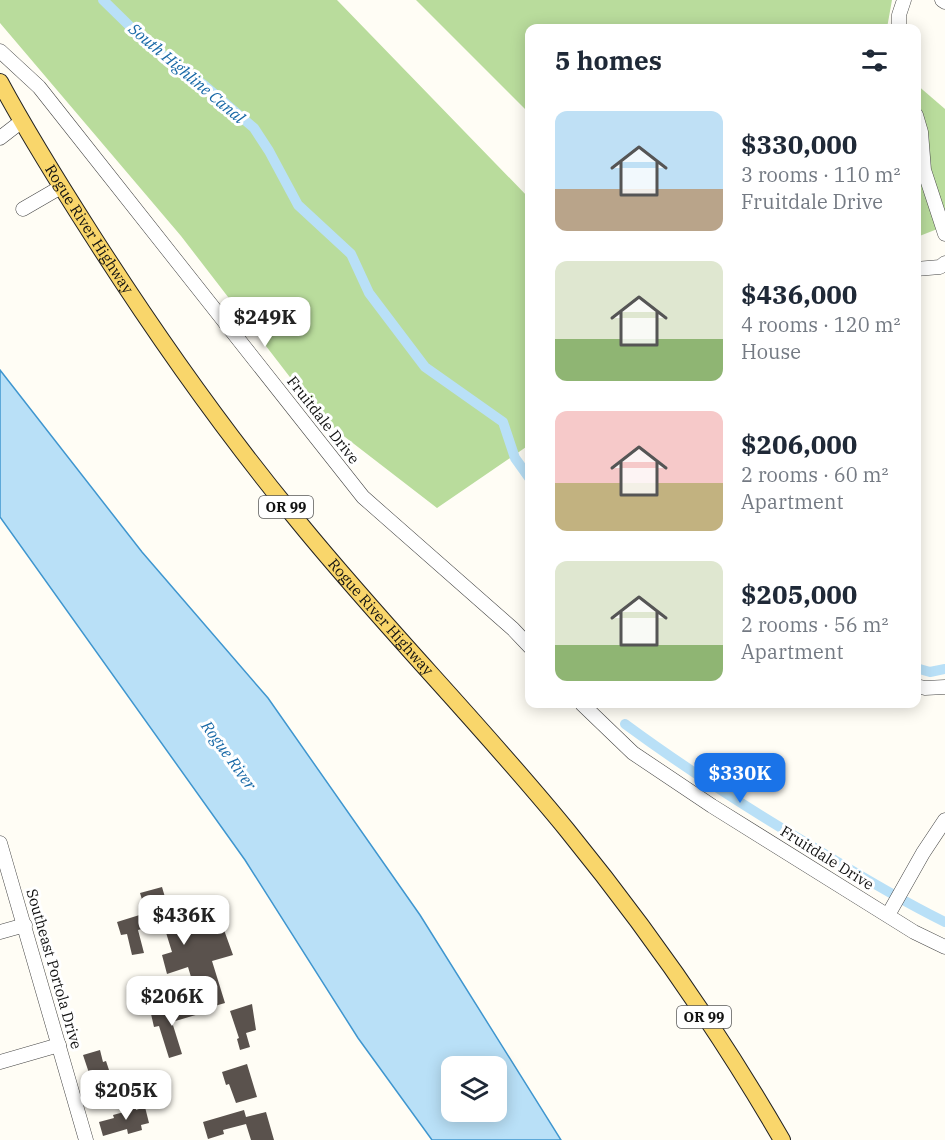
<!DOCTYPE html>
<html lang="en">
<head>
<meta charset="utf-8">
<style>
  body { margin:0; font-family:"IBM Plex Serif",serif; background:#f6f6f7; color:#1f2937; height:100vh; display:flex; flex-direction:column; font-size:22px; white-space:nowrap }
  * { box-sizing:border-box; margin:0 }
  p { font-size:20px; color:#747a83 }
  .icon { flex:none; width:33px; height:33px; fill:none; stroke:currentColor; stroke-width:2; stroke-linecap:round; stroke-linejoin:round }
  .map { position:relative; flex:1; overflow:hidden }
  .sheet { position:absolute; left:525px; top:24px; width:396px; height:684px; display:flex; flex-direction:column; background:#fff; border-radius:12px; box-shadow:0 3px 15px #0003 }
  .sheet>* { flex:none }
  .tools { position:absolute; left:441px; top:1056px; display:grid; gap:12px }
  .tools a { display:grid; place-items:center; width:66px; height:66px; border-radius:12px; background:#fff; box-shadow:0 3px 15px #0003; font-size:30px }
  .price { position:absolute; translate:-50% -51px; padding:0 14px; border-radius:12px; background:#fff; color:#222; font-size:20px; line-height:39px; filter:drop-shadow(0 2px 3px #0008) }
  .price::after { content:''; position:absolute; left:50%; top:36px; width:18px; height:14px; margin-left:-9px; background:inherit; clip-path:polygon(0 0,100% 0,50% 100%) }
  .price.current { background:#1a73e8; color:#fff }
  ul { padding:0; list-style:none }
  li { display:flex; align-items:center; gap:18px; height:150px; padding:0 30px }
  li span { display:grid; place-items:center; flex:none; width:168px; height:120px; border-radius:12px; color:#555 }
  li>.icon { margin-inline-start:auto }
  span .icon { width:72px; height:72px; fill:#fffc; stroke-width:1 }
  li b { font-size:26px }
  h2 { display:flex; justify-content:space-between; align-items:center; height:72px; padding:0 30px; font-size:26px }
  .map>svg:first-child { display:block }
</style>
</head>
<body>
<div class="map">
<svg width="945" height="1140" viewBox="0 0 945 1140">
  <rect width="100%" height="100%" fill="#fffdf5"/>
  <g fill="#b9dc9c">
    <path d="M0,0H337L529,198V445L437,508L323,420L181,236L0,23Z"/>
    <path d="M416,0H892L887,28H530L529,113Z"/>
    <path d="M916,84L945,109V226L917,237Z"/>
  </g>
  <path fill="#b9e0f7" stroke="#3f96cf" stroke-width="1.5" fill-rule="evenodd" d="M0,370L142,552L268,698L420,915L561,1140H432L358,1038L245,860L0,517ZM452,1066H496V1112H452Z"/>
  <g fill="none" stroke-linecap="round" stroke-linejoin="round">
    <g stroke="#b9e0f7" stroke-width="10">
      <path d="M103,0L149,45L204,85L254,128L269,151L298,205L351,254L369,293L425,367L503,422L515,458L530,479"/>
      <path d="M916,668L930,672L945,669"/>
      <path d="M625,724C686,769 749,809 813,847C857,874 900,900 945,922"/>
    </g>
  </g>
  <g fill="#5a524d">
    <path d="M162,887L175,931L219,916L233,955L212,961L225,1003L201,1010L188,967L167,974L162,955L172,952L163,923L138,930L144,953L132,955L127,934L121,935L117,922L146,913L140,893Z"/>
    <path d="M252,1004L256,1030L246,1033L250,1047L240,1050L237,1039L239,1038L230,1011Z"/>
    <path d="M196,1005L199,1014L172,1022L182,1054L169,1058L159,1026L154,1027L151,1014Z"/>
    <path d="M100,1050L103,1062L106,1061L112,1079L93,1085L83,1055Z"/>
    <path d="M247,1064L257,1097L236,1103L229,1084L226,1085L222,1072Z"/>
    <path d="M135,1104L136,1110L145,1107L149,1123L141,1125L142,1130L128,1134L127,1129L103,1136L99,1122L114,1118L113,1115L124,1112L122,1108Z"/>
    <path d="M244,1110L246,1117L266,1112L274,1140H251L246,1124L223,1130L224,1134L208,1139L203,1122Z"/>
  </g>
  <g fill="none" stroke-linecap="round" stroke-linejoin="round">
    <defs>
      <g id="minor">
        <path d="M942,0L945,2"/>
        <path d="M899,28V15L904,0"/>
        <path d="M0,51L39,87L363,497L513,629L530,647"/>
        <path d="M916,115L921,132L924,170L945,234"/>
        <path d="M0,138L22,121"/>
        <path d="M23,209L61,187"/>
        <path d="M916,269L940,267L945,263"/>
        <path d="M916,686L925,688L945,687"/>
        <path d="M582,704L633,753L712,806L914,932L945,947"/>
        <path d="M0,843L86,1140"/>
        <path d="M888,915L923,853L945,820"/>
        <path d="M0,932L25,925"/>
        <path d="M0,1062L59,1045"/>
      </g>
      <g id="major">
        <path id="s1" d="M0,82C28,134 60,185 92,235C154,332 220,426 293,515C380,623 479,722 567,830C646,927 719,1031 782,1140"/>
      </g>
    </defs>
    <use href="#minor" stroke="#444" stroke-width="15"/>
    <use href="#major" stroke="#222" stroke-width="18"/>
    <use href="#minor" stroke="#fff" stroke-width="14"/>
    <use href="#major" stroke="#f9d66b" stroke-width="16"/>
  </g>
  <g text-anchor="middle" stroke-width="6" stroke-linejoin="round" paint-order="stroke">
    <g fill="#fff" stroke="#585858" stroke-width="1.5">
      <rect x="259" y="496" width="54" height="22" rx="4.5"/>
      <rect x="677" y="1006" width="54" height="22" rx="4.5"/>
    </g>
    <g font-size="14" font-weight="bold" fill="#111">
      <text x="286" y="512">OR 99</text>
      <text x="704" y="1022">OR 99</text>
    </g>
    <g font-size="15" fill="#111" stroke="#fff">
      <text dy="5" stroke="none"><textPath href="#s1" startOffset="172">Rogue River Highway</textPath></text>
      <text transform="translate(323 420) rotate(52)" y="5">Fruitdale Drive</text>
      <text dy="5" stroke="none"><textPath href="#s1" startOffset="658">Rogue River Highway</textPath></text>
      <text transform="translate(827 858) rotate(32)" y="5">Fruitdale Drive</text>
      <text transform="translate(54 969) rotate(74)" y="5">Southeast Portola Drive</text>
    </g>
    <g font-size="16" font-style="italic" fill="#1768a6" stroke="#fff">
      <text transform="translate(187 73) rotate(40)" y="6">South Highline Canal</text>
      <text transform="translate(229 755) rotate(54)" y="6">Rogue River</text>
    </g>
  </g>
</svg>
<div class="tools">
<a><svg class="icon" aria-label="layers" viewBox="0 0 24 24"><path d="M12 4l9 5-9 5-9-5zM3 14l9 5 9-5"/></svg></a>
</div>
<b class="price" style="left:265px;top:348px">$249K</b>
<b class="price current" style="left:740px;top:804px">$330K</b>
<b class="price" style="left:184px;top:946px">$436K</b>
<b class="price" style="left:172px;top:1027px">$206K</b>
<b class="price" style="left:126px;top:1121px">$205K</b>
<section class="sheet">
<h2>5 homes<svg class="icon" aria-label="filters" viewBox="0 0 24 24"><path d="M4 7h16M4 17h16"/><circle cx="9" cy="7" r="2"/><circle cx="15" cy="17" r="2"/></svg></h2>
<ul>
<li><span style="background:linear-gradient(#bfe0f5 65%,#b9a48a 0)"><svg class="icon" aria-label="home" viewBox="0 0 24 24"><path d="M3 11l9-7 9 7M6 9v11h12V9"/></svg></span><div><b>$330,000</b><p>3 rooms · 110 m²</p><p>Fruitdale Drive</p></div></li>
<li><span style="background:linear-gradient(#dfe7d0 65%,#8fb573 0)"><svg class="icon" aria-label="home" viewBox="0 0 24 24"><path d="M3 11l9-7 9 7M6 9v11h12V9"/></svg></span><div><b>$436,000</b><p>4 rooms · 120 m²</p><p>House</p></div></li>
<li><span style="background:linear-gradient(#f6c9c9 60%,#c2b280 0)"><svg class="icon" aria-label="home" viewBox="0 0 24 24"><path d="M3 11l9-7 9 7M6 9v11h12V9"/></svg></span><div><b>$206,000</b><p>2 rooms · 60 m²</p><p>Apartment</p></div></li>
<li><span style="background:linear-gradient(#dfe7d0 70%,#8fb573 0)"><svg class="icon" aria-label="home" viewBox="0 0 24 24"><path d="M3 11l9-7 9 7M6 9v11h12V9"/></svg></span><div><b>$205,000</b><p>2 rooms · 56 m²</p><p>Apartment</p></div></li>
</ul>
</section>
</div>
</body>
</html>
